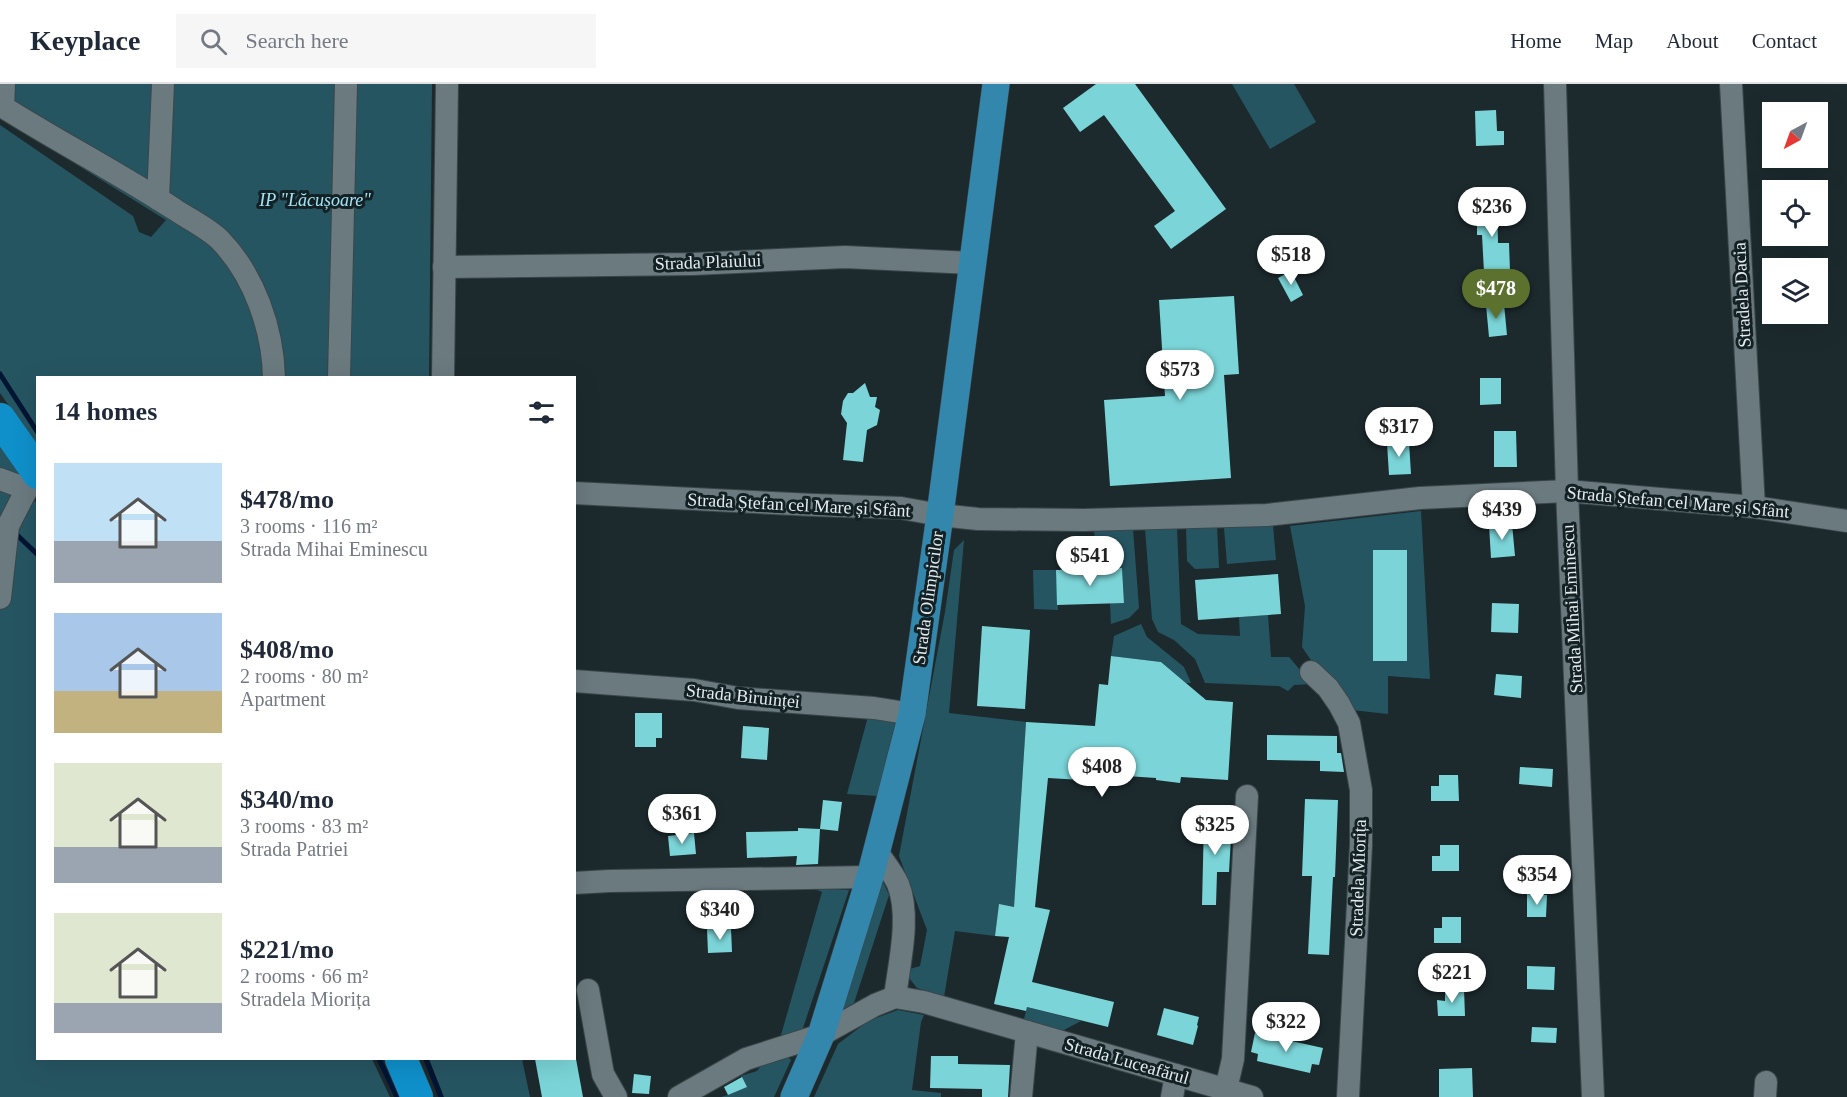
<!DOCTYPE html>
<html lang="en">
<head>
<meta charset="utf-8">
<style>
  body { margin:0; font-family:Georgia,serif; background:#f6f6f7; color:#1f2937; height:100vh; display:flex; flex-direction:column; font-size:22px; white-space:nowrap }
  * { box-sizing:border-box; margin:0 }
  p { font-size:20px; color:#747a83 }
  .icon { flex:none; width:33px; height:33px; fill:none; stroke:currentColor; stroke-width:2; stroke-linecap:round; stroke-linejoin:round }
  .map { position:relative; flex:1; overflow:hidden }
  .sheet { position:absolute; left:36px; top:292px; width:540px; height:684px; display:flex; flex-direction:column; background:#fff; border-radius:0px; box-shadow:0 6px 24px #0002 }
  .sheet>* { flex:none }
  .needle { width:39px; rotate:221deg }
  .tools { position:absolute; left:1762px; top:18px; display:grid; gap:12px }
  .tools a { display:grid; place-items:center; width:66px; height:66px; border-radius:0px; background:#fff; box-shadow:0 6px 24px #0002; font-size:30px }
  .price { position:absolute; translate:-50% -51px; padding:0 14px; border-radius:21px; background:#fff; color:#222; font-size:20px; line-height:39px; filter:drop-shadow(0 2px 3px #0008) }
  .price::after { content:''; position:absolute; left:50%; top:36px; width:18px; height:14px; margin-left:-9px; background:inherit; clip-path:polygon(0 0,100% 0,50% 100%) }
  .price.selected { background:#5c712d; color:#fff }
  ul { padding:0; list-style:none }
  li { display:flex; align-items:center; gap:18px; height:150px; padding:0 18px }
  li span { display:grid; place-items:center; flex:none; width:168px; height:120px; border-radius:0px; color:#555 }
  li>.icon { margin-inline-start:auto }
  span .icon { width:72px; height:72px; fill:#fffc; stroke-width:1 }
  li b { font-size:26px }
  h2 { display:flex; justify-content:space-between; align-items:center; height:72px; padding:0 18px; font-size:26px }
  header { display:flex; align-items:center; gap:36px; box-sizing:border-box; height:84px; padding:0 30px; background:#fff; border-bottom:2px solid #e0e1e3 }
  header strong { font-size:28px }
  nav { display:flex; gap:33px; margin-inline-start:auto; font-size:21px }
  .search { width:420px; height:54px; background:#f6f6f7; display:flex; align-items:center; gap:15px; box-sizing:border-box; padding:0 21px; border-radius:0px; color:#747a83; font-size:22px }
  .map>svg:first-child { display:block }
</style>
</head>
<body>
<header>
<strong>Keyplace</strong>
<div class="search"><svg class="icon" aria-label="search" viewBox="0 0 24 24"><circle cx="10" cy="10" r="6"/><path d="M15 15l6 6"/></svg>Search here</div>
<nav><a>Home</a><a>Map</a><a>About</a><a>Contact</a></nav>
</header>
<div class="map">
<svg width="1847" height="1013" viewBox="0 0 1847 1013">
  <rect width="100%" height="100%" fill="#1c2a2e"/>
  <g fill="#265562">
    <path d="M0,0H432L429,294H38L37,361L0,309V41L133,132L139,148L151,153L166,136L0,33Z"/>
    <path d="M1232,0H1294L1316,38L1270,65Z"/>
    <path d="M0,362L21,391L0,437Z"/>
    <path d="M33,414L38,422V975H372L390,1013H0V449Z"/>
    <path d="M1421,427L1430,595L1388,592V630L1352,626L1317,585L1302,563L1305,522L1290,442Z"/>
    <path d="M1273,441L1276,476L1227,480L1224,444Z"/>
    <path d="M1217,442L1219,484L1195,485L1187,477L1186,443Z"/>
    <path d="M1177,444L1181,540L1198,550L1240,552L1239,533L1268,531L1271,573H1289L1312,600L1294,601L1288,607L1279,602L1205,599L1195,575L1174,556L1158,548L1152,535L1145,445Z"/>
    <path d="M1133,445L1139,524L1129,534L1111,540L1110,519L1124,518L1122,484L1097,485L1094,446Z"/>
    <path d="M964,456L949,629L1026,638L1014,823L999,821L995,852L955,847L944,913L917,904L906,890L910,885L920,882L927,846L899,772L945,528L954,466Z"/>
    <path d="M1033,486H1056L1058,526L1034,525Z"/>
    <path d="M1141,540L1147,553L1184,583L1191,599H1186L1161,578L1111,572L1114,552Z"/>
    <path d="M869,629L896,636L877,712L847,710Z"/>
    <path d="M883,798L889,811L854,919L840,927Z"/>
    <path d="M812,804L849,806L801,950L781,951L822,808Z"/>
    <path d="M1027,923L1081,937L1062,947L1024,935Z"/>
    <path d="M898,926L924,931L921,938L912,1006L941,1009V1013H814L838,960L868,937Z"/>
    <path d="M786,971L791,976L774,1013H721L728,1011L746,1003L741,992L757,987L767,973Z"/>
    <path d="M429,975H522L530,1013H444Z"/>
  </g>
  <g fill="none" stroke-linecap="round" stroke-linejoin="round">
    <g stroke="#001534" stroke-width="5">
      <path d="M0,290L38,349"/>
      <path d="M15,449L38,471"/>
      <path d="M379,975L397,1013"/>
      <path d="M426,975L441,1013"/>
    </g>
  </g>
  <g fill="#7bd5d8">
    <path d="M1096,0H1135L1226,125L1171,165L1154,142L1175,127L1104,31L1080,48L1063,24Z"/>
    <path d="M1496,26L1497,47H1504V61L1476,62L1475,27Z"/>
    <path d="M1477,116H1497L1498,159H1509L1510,187L1484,188L1482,151H1477Z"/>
    <path d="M1291,187L1303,211L1291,218L1278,194Z"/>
    <path d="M1234,212L1239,290L1224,291L1231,394L1110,402L1104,316L1165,312L1159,216Z"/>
    <path d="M1504,220L1507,251L1489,253L1486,221Z"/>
    <path d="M1480,294H1501V320L1480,321Z"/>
    <path d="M865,299L870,313H877L875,323L880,326L877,341L867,346L863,378L843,376L847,339L841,330L843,317L848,309H853Z"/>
    <path d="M1494,347H1516L1517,383H1494Z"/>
    <path d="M1409,358L1411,390L1389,391L1387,359Z"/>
    <path d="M1512,440L1515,472L1491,474L1489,441Z"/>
    <rect x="1373" y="466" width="34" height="111"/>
    <path d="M1122,484L1124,519L1057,521L1056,486Z"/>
    <path d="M1278,490L1281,530L1198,536L1195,496Z"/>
    <path d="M1492,519L1519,520L1518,549L1491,548Z"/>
    <path d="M982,542L1030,546L1025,625L977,622Z"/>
    <path d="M1111,572L1161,578L1206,616L1233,618L1228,696L1181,693L1180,699L1156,696V694L1082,689V696L1048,694L1035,823L1050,826L1032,898L1114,918L1108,943L1027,923L1026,927L994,920L1009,853L995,852L999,820L1014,823L1026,638L1095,642L1099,600L1108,601Z"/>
    <path d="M1496,590L1522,592L1521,614L1494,611Z"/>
    <path d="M635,629H662V654H656V663H635Z"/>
    <path d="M743,642L769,644L767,676L741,674Z"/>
    <path d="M1267,651L1337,652V669H1341L1344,688L1320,687V677L1267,676Z"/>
    <path d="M1520,683L1553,685L1552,703L1519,700Z"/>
    <path d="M1439,691H1458L1459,717H1431V702H1439Z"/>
    <path d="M1305,715L1338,716L1335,793H1333L1329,871L1308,870L1312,792H1302Z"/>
    <path d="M823,716L842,718L838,747L820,745Z"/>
    <path d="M1204,736H1232L1229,788H1217L1216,821H1202Z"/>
    <path d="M798,744L820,745L818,780L796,781L797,772L747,774L746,748L798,747Z"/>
    <path d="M694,749L696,770L670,772L668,752Z"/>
    <path d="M1440,761H1459V787H1432V772H1440Z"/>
    <path d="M1527,810L1547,811L1546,833H1527Z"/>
    <path d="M1442,833H1461V859H1434V844H1442Z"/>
    <path d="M731,844L732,868L708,869L707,845Z"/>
    <path d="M1527,882L1555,883L1554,906L1527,905Z"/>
    <path d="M1445,905H1464L1465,932H1438L1437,916L1445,917Z"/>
    <path d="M1164,924L1199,933L1197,941L1198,942L1193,961L1157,951Z"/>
    <path d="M1532,943L1557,944L1556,959L1531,958Z"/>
    <path d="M1255,949L1323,964L1319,981L1312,980L1310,989L1257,977L1258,970L1251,968Z"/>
    <path d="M931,972H958V980L1010,981L1008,1013H982V1005L930,1004Z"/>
    <path d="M535,975H576L583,1013H542Z"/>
    <path d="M1472,984L1473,1013H1439V985Z"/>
    <path d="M634,990L651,992L649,1010L632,1009Z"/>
    <path d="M742,993L747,1003L728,1011L724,1003Z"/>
  </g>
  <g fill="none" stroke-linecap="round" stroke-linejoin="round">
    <defs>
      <g id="minor">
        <path d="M1555,0L1567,407L1593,1013"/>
        <path d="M1731,0L1754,423"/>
        <path d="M0,21C57,57 117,88 174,125C187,134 208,144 220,156C254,191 273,245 274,294"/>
        <path d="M3,23L4,0"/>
        <path d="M158,115L163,0"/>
        <path d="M444,183L693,180L845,173L972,179"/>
        <path d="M339,294L346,0"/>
        <path d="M443,294L447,0"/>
        <path d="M0,395L27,405"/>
        <path d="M574,409L814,421L901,424L940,431L978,435L1084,436L1267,431L1420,414L1567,407L1754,423L1847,437"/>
        <path d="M0,514L8,442L27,405L38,395"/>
        <path d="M1311,588L1328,604L1339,620L1349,639L1361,706V761L1348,1013"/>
        <path d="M574,597L694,606L738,614L874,624L912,630"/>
        <path d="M877,768C884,778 893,789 898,800C911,832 899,880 895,913"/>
        <path d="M574,799L609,797L870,793"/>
        <path d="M588,906L603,990L616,1013"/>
        <path d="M1226,1005L1233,975L1247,712"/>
        <path d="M679,1013L746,975L821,951L875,921L895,913L924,918L1252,1013"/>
        <path d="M1021,1013L1027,948"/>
        <path d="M1172,1013L1176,991"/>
        <path d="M1765,1013L1766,998"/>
      </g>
      <path id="major" d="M794,1013L821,951L870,793L912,630L940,431L996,0"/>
      <g id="highway">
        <path d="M0,335L38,389"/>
        <path d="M401,975L417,1013"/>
      </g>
    </defs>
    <use href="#minor" stroke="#3b464a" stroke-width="24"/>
    <use href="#major" stroke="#3b464a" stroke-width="28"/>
    <use href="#highway" stroke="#3b464a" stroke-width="33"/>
    <use href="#minor" stroke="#6a7a7f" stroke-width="22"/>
    <use href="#major" stroke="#3387ad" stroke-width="27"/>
    <use href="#highway" stroke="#0f90cb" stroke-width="32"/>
  </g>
  <g text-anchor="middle" stroke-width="6" stroke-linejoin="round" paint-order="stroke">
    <g font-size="18" font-style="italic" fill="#a3e4f7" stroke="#132024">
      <text x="315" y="122">IP "Lăcușoare"</text>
    </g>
    <g font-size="18" fill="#e3ecef" stroke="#132024">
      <text transform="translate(708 178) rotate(-2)" y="6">Strada Plaiului</text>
      <text transform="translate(1742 211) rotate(-93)" y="6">Stradela Dacia</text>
      <text transform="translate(1678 418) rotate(5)" y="6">Strada Ștefan cel Mare și Sfânt</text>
      <text transform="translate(799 421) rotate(3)" y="6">Strada Ștefan cel Mare și Sfânt</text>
      <text transform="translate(928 514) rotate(-82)" y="6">Strada Olimpicilor</text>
      <text transform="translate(1572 525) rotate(-93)" y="6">Strada Mihai Eminescu</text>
      <text transform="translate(743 612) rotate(6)" y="6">Strada Biruinței</text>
      <text transform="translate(1358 794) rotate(-88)" y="6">Stradela Miorița</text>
      <text transform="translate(1127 977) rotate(16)" y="6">Strada Luceafărul</text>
    </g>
  </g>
</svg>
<div class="tools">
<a><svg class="needle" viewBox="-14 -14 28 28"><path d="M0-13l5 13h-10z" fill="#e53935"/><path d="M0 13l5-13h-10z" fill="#747a83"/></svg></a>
<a><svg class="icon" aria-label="locate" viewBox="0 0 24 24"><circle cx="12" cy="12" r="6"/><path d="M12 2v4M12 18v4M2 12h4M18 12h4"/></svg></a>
<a><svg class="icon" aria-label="layers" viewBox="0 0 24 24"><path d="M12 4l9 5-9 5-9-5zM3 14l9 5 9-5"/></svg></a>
</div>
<b class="price" style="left:1492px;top:154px">$236</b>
<b class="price" style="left:1291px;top:202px">$518</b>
<b class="price selected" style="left:1496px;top:236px">$478</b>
<b class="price" style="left:1180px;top:317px">$573</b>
<b class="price" style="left:1399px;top:374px">$317</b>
<b class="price" style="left:1502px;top:457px">$439</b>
<b class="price" style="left:1090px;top:503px">$541</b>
<b class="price" style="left:1102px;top:714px">$408</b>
<b class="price" style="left:682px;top:761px">$361</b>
<b class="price" style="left:1215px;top:772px">$325</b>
<b class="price" style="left:1537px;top:822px">$354</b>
<b class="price" style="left:720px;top:857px">$340</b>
<b class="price" style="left:1452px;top:920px">$221</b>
<b class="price" style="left:1286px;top:969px">$322</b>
<section class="sheet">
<h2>14 homes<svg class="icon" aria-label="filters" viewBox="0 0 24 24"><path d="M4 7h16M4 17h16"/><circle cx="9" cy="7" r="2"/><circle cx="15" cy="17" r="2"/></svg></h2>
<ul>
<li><span style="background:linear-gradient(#bfe0f5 65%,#9aa5b1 0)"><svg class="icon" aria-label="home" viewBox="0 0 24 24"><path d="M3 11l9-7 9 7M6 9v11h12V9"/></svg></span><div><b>$478/mo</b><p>3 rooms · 116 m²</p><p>Strada Mihai Eminescu</p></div></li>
<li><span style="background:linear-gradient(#a9c7e8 65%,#c2b280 0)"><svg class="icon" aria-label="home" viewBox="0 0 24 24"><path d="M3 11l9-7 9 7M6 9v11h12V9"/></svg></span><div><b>$408/mo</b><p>2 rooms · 80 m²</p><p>Apartment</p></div></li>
<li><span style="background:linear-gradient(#dfe7d0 70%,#9aa5b1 0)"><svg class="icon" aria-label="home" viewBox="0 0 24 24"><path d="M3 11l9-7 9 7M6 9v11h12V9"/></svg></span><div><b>$340/mo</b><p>3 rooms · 83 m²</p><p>Strada Patriei</p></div></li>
<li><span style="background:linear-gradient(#dfe7d0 75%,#9aa5b1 0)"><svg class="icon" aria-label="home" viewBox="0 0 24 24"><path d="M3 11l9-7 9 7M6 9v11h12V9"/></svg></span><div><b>$221/mo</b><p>2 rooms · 66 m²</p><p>Stradela Miorița</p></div></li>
</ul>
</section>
</div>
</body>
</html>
